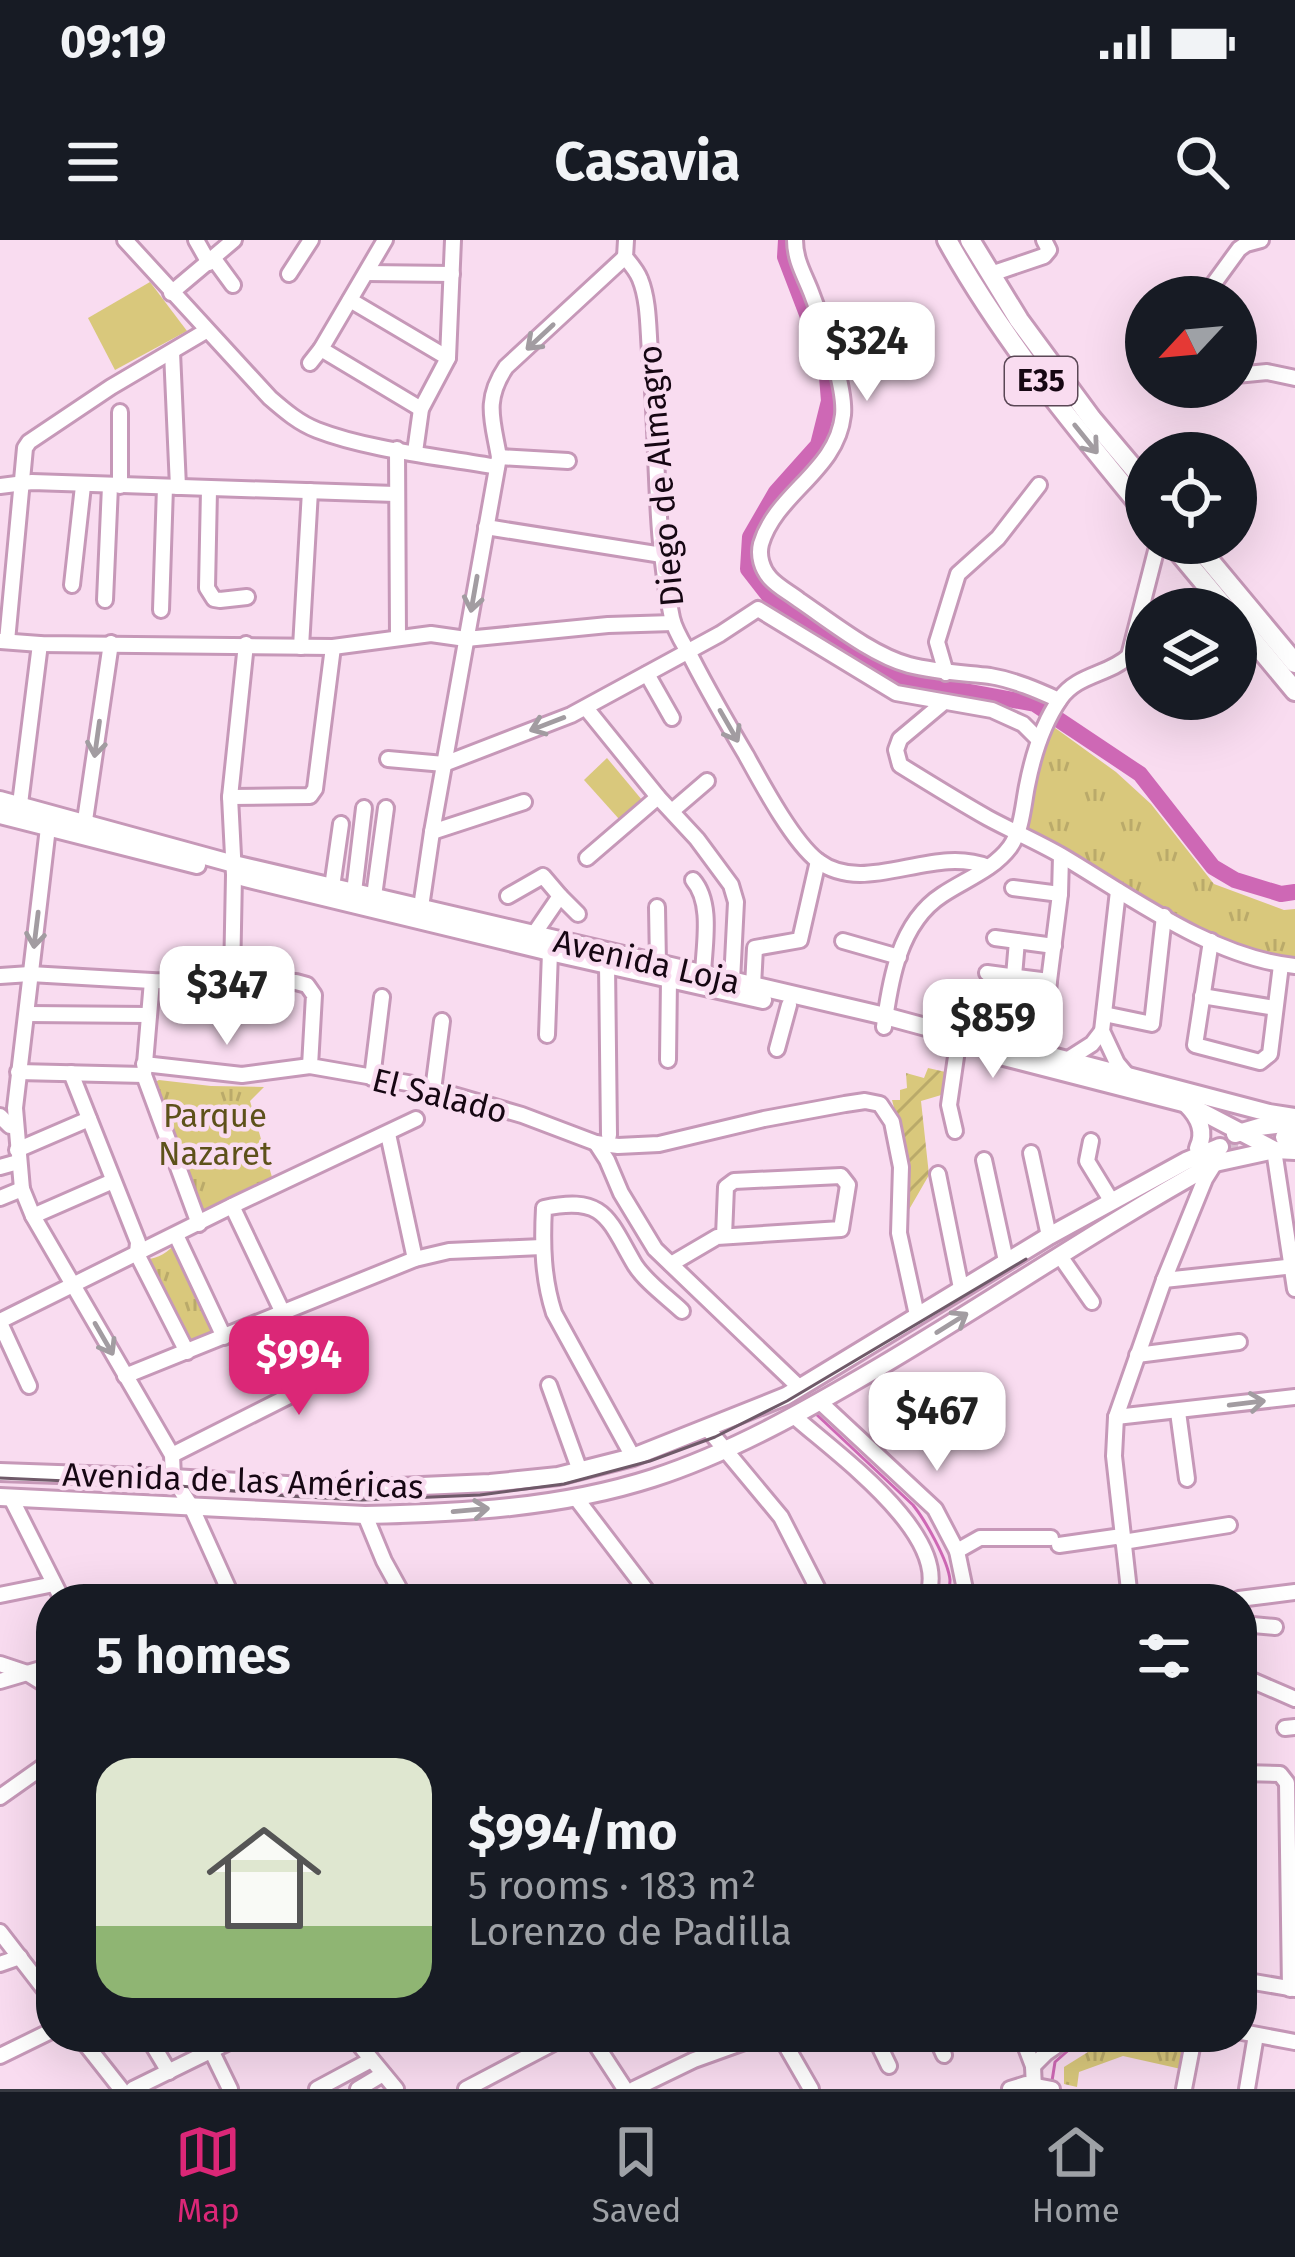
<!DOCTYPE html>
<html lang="en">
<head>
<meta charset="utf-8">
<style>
  body { margin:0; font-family:"Fira Sans",sans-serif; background:#20242c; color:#f1f3f6; height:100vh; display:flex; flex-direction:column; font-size:45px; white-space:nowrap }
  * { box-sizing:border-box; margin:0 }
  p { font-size:39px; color:#9ea1a6 }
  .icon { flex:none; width:66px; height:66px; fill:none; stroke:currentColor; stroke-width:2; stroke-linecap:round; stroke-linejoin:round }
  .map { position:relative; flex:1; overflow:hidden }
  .drawer { position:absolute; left:36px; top:1344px; width:1221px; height:468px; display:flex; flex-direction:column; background:#171b24; border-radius:48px; box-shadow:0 12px 48px #0002 }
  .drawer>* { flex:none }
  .needle { width:78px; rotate:244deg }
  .buttons { position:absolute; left:1125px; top:36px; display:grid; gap:24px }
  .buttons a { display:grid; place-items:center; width:132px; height:132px; border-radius:50%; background:#171b24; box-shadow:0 12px 48px #0002; font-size:60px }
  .price { position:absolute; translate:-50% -102px; padding:0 27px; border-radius:24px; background:#fff; color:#222; font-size:39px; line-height:78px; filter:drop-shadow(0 3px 6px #0008) }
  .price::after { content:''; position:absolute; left:50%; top:72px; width:36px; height:27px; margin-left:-18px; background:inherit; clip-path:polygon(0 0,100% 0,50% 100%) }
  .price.current { background:#db2777; color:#fff }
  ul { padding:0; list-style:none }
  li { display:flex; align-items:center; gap:36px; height:300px; padding:0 60px }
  li span { display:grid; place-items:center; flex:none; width:336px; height:240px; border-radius:36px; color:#555 }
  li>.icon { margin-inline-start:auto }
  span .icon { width:144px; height:144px; fill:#fffc; stroke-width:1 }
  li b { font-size:51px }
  h2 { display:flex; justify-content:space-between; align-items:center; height:144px; padding:0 60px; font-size:51px }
  .status { display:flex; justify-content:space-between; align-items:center; height:84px; padding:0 60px; background:#171b24; direction:ltr }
  .status svg { height:33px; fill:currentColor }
  header { display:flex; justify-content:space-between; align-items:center; height:156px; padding:0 60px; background:#171b24; font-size:54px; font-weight:700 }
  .tab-bar { display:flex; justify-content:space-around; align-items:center; height:168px; border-top:3px solid #363941; background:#171b24; font-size:33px; color:#9ea1a6 }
  .tab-bar a { display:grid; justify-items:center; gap:6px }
  .tab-bar .current { color:#db2777 }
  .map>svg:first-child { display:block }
</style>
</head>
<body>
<div class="status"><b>09:19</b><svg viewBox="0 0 49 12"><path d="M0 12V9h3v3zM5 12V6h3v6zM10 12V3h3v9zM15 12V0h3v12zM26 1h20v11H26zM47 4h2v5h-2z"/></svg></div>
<header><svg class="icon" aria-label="menu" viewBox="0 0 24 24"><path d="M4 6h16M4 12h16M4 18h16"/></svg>Casavia<svg class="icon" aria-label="search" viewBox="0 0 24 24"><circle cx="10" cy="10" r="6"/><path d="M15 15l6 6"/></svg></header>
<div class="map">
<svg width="1295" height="1849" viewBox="0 0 1295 1849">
  <defs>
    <pattern id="park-tufts" width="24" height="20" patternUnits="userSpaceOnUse" patternTransform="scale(3)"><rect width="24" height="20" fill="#d9c87c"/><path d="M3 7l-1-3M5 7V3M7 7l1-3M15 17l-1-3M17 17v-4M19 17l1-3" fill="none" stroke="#baaa6a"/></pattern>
    <pattern id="garden-furrows" width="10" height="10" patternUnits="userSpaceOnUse" patternTransform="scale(3)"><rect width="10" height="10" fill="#d9c87c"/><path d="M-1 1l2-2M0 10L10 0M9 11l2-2" fill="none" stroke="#baaa6a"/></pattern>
  </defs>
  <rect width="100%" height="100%" fill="#f9dcf0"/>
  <g fill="url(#park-tufts)">
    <path d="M1051,485L1116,532L1151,564L1214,644L1284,670L1295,669V718L1237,705L1192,685L1025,589L1046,492Z"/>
    <path d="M159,840L211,846L264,847L250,861L274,944L267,947L264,942L238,955L239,961L201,975L153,843Z"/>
    <path d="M175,1003L221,1095L190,1106L145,1019C155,1020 170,1012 175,1003Z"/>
    <path d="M1112,1797H1187L1181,1829L1123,1816L1079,1832L1077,1847L1064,1844V1827Z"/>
  </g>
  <path fill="url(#garden-furrows)" d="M928,828L950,833L948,853L921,861L929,935L903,980L899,887L892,860H900V850L907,848L906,833L924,838Z"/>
  <g fill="#d9c87c">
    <path d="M150,42L187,91L115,130L88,78Z"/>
    <path d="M607,518L642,560L619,579L584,540Z"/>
  </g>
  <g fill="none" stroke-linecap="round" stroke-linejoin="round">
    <g stroke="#ce68b5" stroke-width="3">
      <path d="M816,1174L913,1265C925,1280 948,1320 950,1340C950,1350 947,1351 943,1359"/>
      <path d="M1052,1841L1055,1822L1072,1807L1102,1797"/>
    </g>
    <path stroke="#ce68b5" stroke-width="16" d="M786,0L785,17L826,124L829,161L818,205L776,252L750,297L748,329L769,356L900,439L1035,464L1140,534L1213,627L1235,640L1281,654L1295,652"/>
    <path stroke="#d7bccf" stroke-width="16" stroke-dasharray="16 8" stroke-linecap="butt" d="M1223,912L1236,907L1270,904"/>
    <defs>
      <g id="minor">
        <path d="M125,0L270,158C285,171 299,183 317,190C368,210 442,217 497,227"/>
        <path d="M196,0L209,23"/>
        <path d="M626,0L625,17C630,23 637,31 640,39C649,61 648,89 650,112C659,200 653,290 672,378C675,392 685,406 692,419C709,452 727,483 746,515C762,544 793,602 818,621C866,657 933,604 988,627"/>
        <path d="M795,0C795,20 804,34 811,52C822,81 846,146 843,175C837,231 776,253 761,304C758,316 762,329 770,338C778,347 790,353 799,360C830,381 872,415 909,425C936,432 963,433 990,436C1014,440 1037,450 1059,460"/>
        <path d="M214,19L233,45"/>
        <path d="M367,33L452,34"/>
        <path d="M289,34L311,0"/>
        <path d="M991,34L1044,16L1049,10L1044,0"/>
        <path d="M171,53L234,0"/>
        <path d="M1204,57L1239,9L1246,4L1261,0"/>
        <path d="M350,60L448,118"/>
        <path d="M321,109L421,169"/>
        <path d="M172,112L178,247"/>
        <path d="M310,123L321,109L385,0"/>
        <path d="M1236,135L1267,132L1295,138"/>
        <path d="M120,172V246"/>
        <path d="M397,209L398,397"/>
        <path d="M415,212L421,169L448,118L453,0"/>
        <path d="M499,217L568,221"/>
        <path d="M0,246L32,242L395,254"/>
        <path d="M209,250L207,348L214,359L220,360L247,357"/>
        <path d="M486,287L662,315"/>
        <path d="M72,345L83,246"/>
        <path d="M105,360L110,246"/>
        <path d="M1177,369L1221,363"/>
        <path d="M161,370L165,247"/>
        <path d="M0,401L40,404L333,407L431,394L466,399L608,385L673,383"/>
        <path d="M7,401L25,208L29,202L111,147L206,91"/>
        <path d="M301,407L310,251"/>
        <path d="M946,433L937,402L958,334L998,298L1039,245"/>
        <path d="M647,434L672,478"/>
        <path d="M943,463L900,499L896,510L900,525C929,543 958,561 988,578C1012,591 1038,602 1062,616C1131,657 1213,718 1295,726"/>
        <path d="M586,468L658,557L697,599L731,645L736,662L732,741"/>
        <path d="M388,519L444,524L571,475L720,394L758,369L896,453L992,470L1023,484L1039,500"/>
        <path d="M230,557L310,556L315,549L333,407"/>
        <path d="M672,571L707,541"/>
        <path d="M19,572L40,404"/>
        <path d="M49,579L15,868L22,949L33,976L172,1215L173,1238L191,1266L233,1359"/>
        <path d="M432,592L524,562"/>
        <path d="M83,594L111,403"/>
        <path d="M587,618L658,557"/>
        <path d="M693,640C713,663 704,705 703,734"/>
        <path d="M332,647L341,584"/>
        <path d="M1013,648L1060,654"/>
        <path d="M1118,651L1102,791L1117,823L1127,835"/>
        <path d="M354,652L364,568"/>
        <path d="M374,656L386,568"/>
        <path d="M508,656L543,636L560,656L534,694"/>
        <path d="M560,656L578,674"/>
        <path d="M657,667L658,724"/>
        <path d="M420,674L432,592L499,217C493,181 483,161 506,127L625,17"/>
        <path d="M995,698L1054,706"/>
        <path d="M843,701L899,717"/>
        <path d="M1211,701L1195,805L1260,822L1270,814L1281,725"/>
        <path d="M607,724L609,895"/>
        <path d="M987,733L1049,741"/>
        <path d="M0,736L30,734L152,741L296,742L307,745L314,755L310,826L419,845L522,875L596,903L618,906L659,904L764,879L845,864L865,861L880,864L892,882L901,927L899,993L917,1075"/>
        <path d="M1014,736L1017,701"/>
        <path d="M232,739L234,635L230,557L246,404"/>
        <path d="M152,741L144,835L199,984"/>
        <path d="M753,746L755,708L800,700L818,621"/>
        <path d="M1202,756L1275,768"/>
        <path d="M27,774L149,775"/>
        <path d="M1104,774L1152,784L1164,676"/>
        <path d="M884,787C890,741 899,683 942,655C964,640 993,630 1010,607C1022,590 1023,566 1027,546C1033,515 1042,485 1060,459C1077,434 1109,435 1129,416L1158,303"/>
        <path d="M547,795L550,712"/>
        <path d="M777,809L789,765"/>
        <path d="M668,820L669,739"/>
        <path d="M1067,820L1092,804L1102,791"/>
        <path d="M1042,821L1049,741L1060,654L1061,616"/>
        <path d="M144,824L242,835L310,826"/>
        <path d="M18,832L144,835"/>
        <path d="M71,833L138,1002L137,1014L187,1112"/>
        <path d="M372,838L382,757"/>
        <path d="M433,850L442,781"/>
        <path d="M0,876L10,886"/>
        <path d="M955,891L949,865L959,796"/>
        <path d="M388,894L415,1019"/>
        <path d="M1091,901L1087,921L1109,957"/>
        <path d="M596,903L607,920L621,953L655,1009L800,1148"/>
        <path d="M17,910L89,879"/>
        <path d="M1274,910L1295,1049"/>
        <path d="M1031,913L1049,996"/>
        <path d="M984,920L1006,1021"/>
        <path d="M0,927L18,922"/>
        <path d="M938,934L961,1048"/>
        <path d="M0,958L22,949"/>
        <path d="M232,966L283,1073"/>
        <path d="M33,976L113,941"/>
        <path d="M176,995L224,1097"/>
        <path d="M1060,1016L1092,1062"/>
        <path d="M671,1024L717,997L841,989L848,945L841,936L734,941L726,947L724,996"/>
        <path d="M1164,1040L1295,1026"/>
        <path d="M0,1081L236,964L416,879"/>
        <path d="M0,1083L29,1146"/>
        <path d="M1137,1115L1239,1102"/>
        <path d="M125,1136L415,1019L449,1011L542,1007"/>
        <path d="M549,1145L580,1231"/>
        <path d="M820,1162L935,1269L957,1311L967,1359"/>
        <path d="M1178,1172L1187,1239"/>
        <path d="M795,1177C834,1212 956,1298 926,1359"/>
        <path d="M1116,1177L1295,1157"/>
        <path d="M707,1188L781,1277L823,1359"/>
        <path d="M172,1215L301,1150L270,1079"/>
        <path d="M633,1217L554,1073C543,1039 542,1005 544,968C605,955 608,979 635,1025C646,1042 667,1057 682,1071"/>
        <path d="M11,1258L62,1359"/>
        <path d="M576,1258L653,1359"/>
        <path d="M365,1275L384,1321L405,1359"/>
        <path d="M1123,1302L1229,1285"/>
        <path d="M1059,1305L1122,1296"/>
        <path d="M957,1311L980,1298H1051"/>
        <path d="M0,1355L54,1344"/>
        <path d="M1130,1359L1114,1216L1116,1177L1164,1040L1205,939L1215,923"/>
        <path d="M1239,1359L1295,1352"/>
        <path d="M1242,1384L1275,1387"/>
        <path d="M0,1424L27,1433L51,1448"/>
        <path d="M1242,1436L1295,1459"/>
        <path d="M0,1441L51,1426"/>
        <path d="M1285,1488L1295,1487"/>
        <path d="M1242,1533L1280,1534L1287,1543L1290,1749"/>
        <path d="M0,1557L51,1521"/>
        <path d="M0,1692L51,1758"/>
        <path d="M0,1724L20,1717"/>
        <path d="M1242,1740L1295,1749"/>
        <path d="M1242,1792L1295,1802"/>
        <path d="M80,1797L121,1849"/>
        <path d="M148,1797L169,1832"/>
        <path d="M353,1797L396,1849"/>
        <path d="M591,1797L625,1849"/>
        <path d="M781,1797L811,1849"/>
        <path d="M875,1797L889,1826"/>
        <path d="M936,1797L944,1815"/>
        <path d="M1022,1797L1033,1826L1034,1849"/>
        <path d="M211,1810L230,1849"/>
        <path d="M0,1816L51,1791"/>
        <path d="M1033,1826L1046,1813L1069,1797"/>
        <path d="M133,1849L239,1797"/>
        <path d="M317,1849L371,1820"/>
        <path d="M358,1849L383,1834"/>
        <path d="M466,1849L565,1797"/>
        <path d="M634,1849L694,1820L758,1797"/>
        <path d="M1010,1849L1026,1844L1052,1849"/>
        <path d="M1184,1849L1194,1797"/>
        <path d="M1247,1849L1256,1795"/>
      </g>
      <g id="major">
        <path d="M0,560L234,624L885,776L959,796L1044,814L1269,873L1295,877"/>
        <path d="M0,575L197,625"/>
        <path d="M245,638L550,712L763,760"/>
        <path d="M1004,817L1187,864L1273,909"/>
        <path d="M1187,865C1199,877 1206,892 1198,908"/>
        <path d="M1235,894L1259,887L1292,883"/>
        <path d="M1284,897L1295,896"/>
        <path d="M0,1232L173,1238L353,1249L490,1243L558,1236L633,1217L786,1156L1049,996L1186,921L1220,907"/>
        <path d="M0,1257L365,1275C461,1273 560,1268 653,1238C733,1212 808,1169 881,1126C993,1060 1101,986 1215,923L1274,910L1295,911"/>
      </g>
      <g id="highway">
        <path d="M947,0C1002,99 1075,187 1146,273"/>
        <path d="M970,0L1019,80L1092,179L1146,243"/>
        <path d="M1171,303L1226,369"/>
        <path d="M1195,303L1295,423"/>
        <path d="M1236,380L1295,451"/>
      </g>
    </defs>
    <use href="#minor" stroke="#c698b8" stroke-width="20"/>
    <use href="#major" stroke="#c698b8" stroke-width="22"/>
    <use href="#highway" stroke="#c698b8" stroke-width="24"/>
    <use href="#minor" stroke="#fff" stroke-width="14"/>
    <use href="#major" stroke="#fff" stroke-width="16"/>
    <use href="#highway" stroke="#fff" stroke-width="18"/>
    <path stroke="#6f5a69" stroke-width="3" d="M0,1238L180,1246L287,1256L362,1260L480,1255L564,1244L650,1221L715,1197L787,1161L1026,1019"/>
  </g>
  <defs><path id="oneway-shaft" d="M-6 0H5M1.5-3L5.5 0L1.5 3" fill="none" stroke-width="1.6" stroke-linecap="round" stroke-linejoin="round" transform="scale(3)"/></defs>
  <g stroke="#a29ca1">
    <use href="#oneway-shaft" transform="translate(540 97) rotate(137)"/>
    <use href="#oneway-shaft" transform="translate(1086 199) rotate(51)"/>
    <use href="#oneway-shaft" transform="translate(474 354) rotate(100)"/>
    <use href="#oneway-shaft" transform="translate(547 484) rotate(159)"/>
    <use href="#oneway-shaft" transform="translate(729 486) rotate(60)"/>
    <use href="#oneway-shaft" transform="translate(97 499) rotate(98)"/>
    <use href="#oneway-shaft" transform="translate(36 690) rotate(97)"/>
    <use href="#oneway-shaft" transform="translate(952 1083) rotate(-32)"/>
    <use href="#oneway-shaft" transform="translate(104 1099) rotate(60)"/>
    <use href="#oneway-shaft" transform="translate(1247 1163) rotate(-7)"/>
    <use href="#oneway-shaft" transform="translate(471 1270) rotate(-5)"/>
  </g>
  <g text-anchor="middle" stroke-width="9" stroke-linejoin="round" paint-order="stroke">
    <rect fill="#f9dcf0" stroke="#5a4755" stroke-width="3" x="1005" y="117" width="72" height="48" rx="9"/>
    <g font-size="30" font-weight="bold" fill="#160713">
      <text x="1041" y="151">E35</text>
    </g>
    <g font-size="33" fill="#160713" stroke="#f9dcf0">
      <text transform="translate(660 236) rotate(-95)" y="12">Diego de Almagro</text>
      <text transform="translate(647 721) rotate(13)" y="12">Avenida Loja</text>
      <text transform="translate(440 855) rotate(14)" y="12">El Salado</text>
      <text transform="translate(243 1240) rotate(2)" y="12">Avenida de las Américas</text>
    </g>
    <g font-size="33" fill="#5d511a" stroke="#f9dcf0">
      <text x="215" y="887">Parque<tspan x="215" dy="38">Nazaret</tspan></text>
    </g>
  </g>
</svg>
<div class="buttons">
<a><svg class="needle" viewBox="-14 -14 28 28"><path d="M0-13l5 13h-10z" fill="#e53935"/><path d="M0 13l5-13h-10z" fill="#9ea1a6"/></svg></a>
<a><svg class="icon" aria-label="locate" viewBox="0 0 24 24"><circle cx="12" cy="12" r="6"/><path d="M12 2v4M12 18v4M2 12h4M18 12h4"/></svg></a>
<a><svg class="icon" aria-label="layers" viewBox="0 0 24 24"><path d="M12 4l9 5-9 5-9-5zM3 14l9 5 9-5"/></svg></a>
</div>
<b class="price" style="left:867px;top:164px">$324</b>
<b class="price" style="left:227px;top:808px">$347</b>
<b class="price" style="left:993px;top:841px">$859</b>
<b class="price current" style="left:299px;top:1178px">$994</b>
<b class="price" style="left:937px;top:1234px">$467</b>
<section class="drawer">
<h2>5 homes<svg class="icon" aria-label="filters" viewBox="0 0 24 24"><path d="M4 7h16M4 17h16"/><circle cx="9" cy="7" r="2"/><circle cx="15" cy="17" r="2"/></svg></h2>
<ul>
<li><span style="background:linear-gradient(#dfe7d0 70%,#8fb573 0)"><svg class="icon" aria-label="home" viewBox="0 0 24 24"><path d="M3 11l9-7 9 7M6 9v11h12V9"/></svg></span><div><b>$994/mo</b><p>5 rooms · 183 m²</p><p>Lorenzo de Padilla</p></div></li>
</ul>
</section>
</div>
<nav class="tab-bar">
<a class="current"><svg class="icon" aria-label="map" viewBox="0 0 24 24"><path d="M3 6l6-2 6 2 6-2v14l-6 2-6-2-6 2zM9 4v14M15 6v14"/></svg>Map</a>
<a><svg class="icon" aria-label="saved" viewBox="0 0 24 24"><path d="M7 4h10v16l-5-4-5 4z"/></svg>Saved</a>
<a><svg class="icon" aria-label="home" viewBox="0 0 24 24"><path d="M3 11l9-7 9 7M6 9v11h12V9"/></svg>Home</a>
</nav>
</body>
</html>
